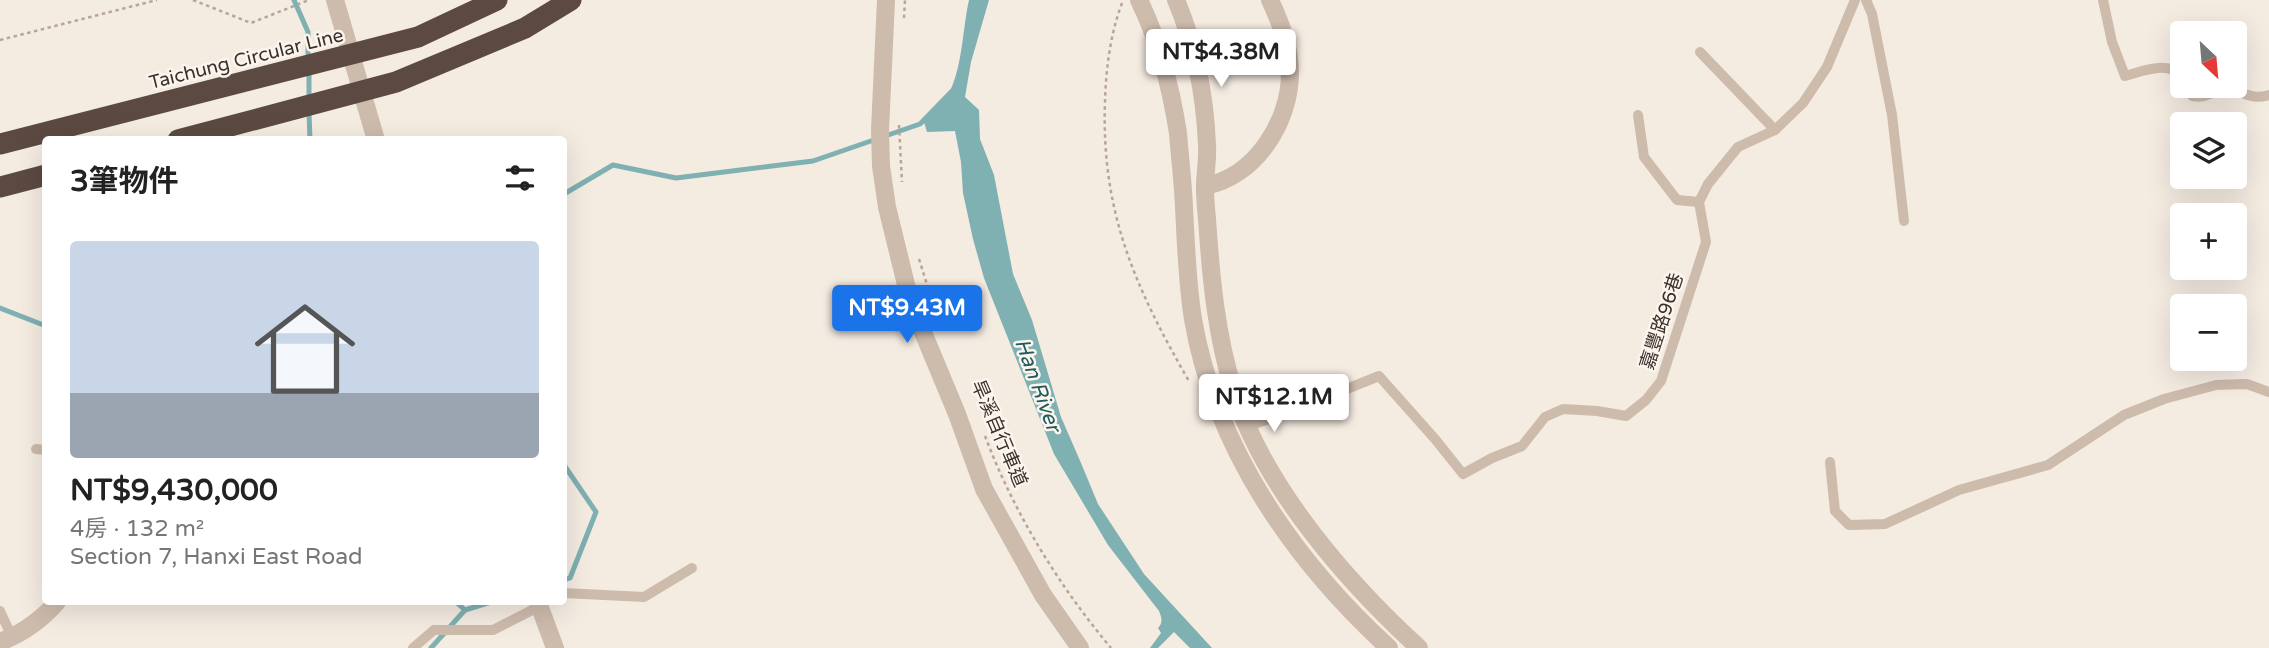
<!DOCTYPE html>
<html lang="zh-TW">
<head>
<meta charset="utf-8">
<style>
  body { margin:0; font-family:"Varela Round","Noto Sans TC",sans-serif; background:#f6f6f6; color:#222; height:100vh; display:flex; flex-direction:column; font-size:26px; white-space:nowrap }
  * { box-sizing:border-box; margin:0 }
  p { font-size:23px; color:#767676 }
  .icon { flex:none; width:38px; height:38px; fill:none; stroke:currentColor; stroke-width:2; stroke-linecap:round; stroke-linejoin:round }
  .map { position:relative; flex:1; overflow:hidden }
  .panel { position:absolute; left:42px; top:136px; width:525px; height:469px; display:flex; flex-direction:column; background:#fff; border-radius:7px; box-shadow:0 7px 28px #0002 }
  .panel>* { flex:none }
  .needle { width:46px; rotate:154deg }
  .buttons { position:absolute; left:2170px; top:21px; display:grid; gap:14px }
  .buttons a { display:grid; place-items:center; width:77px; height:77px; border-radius:7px; background:#fff; box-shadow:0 7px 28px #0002; font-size:35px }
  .price { position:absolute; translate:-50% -60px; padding:0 16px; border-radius:7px; background:#fff; color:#222; font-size:23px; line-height:46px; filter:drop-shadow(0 2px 4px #0008) }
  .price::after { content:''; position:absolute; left:50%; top:42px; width:21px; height:16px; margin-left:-10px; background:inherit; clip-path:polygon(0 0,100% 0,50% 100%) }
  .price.active { background:#1a73e8; color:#fff }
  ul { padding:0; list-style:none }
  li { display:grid; align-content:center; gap:14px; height:371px; padding:0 28px }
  li span { display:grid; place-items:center; height:217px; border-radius:7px; color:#555 }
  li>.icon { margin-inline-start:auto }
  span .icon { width:126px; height:126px; fill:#fffc; stroke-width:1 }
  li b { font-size:30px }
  h2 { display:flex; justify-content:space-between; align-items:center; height:84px; padding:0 28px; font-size:30px }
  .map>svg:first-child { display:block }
</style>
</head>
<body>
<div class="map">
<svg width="2269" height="648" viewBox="0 0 2269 648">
  <rect width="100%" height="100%" fill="#f4ebe1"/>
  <path fill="#7fb0b2" d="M969,0H989L971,62L965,97L979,110L980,139L994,175L1013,274L1032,320L1061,417L1081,463L1098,504L1144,574L1212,648H1190L1174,632L1158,648H1150L1161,633L1158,628C1163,623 1162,618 1159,611L1108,545L1054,454L984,278L973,239L963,193L961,162L955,131L927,132L923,119C964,101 960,39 969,0Z"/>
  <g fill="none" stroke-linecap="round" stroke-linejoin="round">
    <g stroke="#7fb0b2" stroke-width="5">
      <path d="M294,0L308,32V60"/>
      <path d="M309,70V99"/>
      <path d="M309,112L310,140"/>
      <path d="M564,194L613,165L676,178L813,161L920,124L955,88"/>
      <path d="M0,308L46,326"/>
      <path d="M564,465L596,512L570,578L564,580"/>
      <path d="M456,602L465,610"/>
      <path d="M431,648L465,610L491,602"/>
    </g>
    <g stroke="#b9a596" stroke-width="2.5" stroke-dasharray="3.5 3.5" stroke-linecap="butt">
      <path d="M193,0L251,23L309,0"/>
      <path d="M1122,3C1110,35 1106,69 1105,102C1101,213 1136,289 1190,383"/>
      <path d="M904,18L905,0"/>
      <path d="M0,40L157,0"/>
      <path d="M899,125L902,182"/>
      <path d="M919,259L940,326"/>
      <path d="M985,436C1014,513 1059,586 1111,648"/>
    </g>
    <g stroke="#cdbbac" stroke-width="10">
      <path d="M1866,0L1872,14L1892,115L1904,221"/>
      <path d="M2103,0L2112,42L2125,76C2144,71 2171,59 2182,79"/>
      <path d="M1700,52L1775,130"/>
      <path d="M2186,86L2192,96C2208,99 2210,91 2225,90C2244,89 2247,101 2269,95"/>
      <path d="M1638,115L1644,157L1677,200L1699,202"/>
      <path d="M1248,426L1287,413L1379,376L1435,439L1463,474L1492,458L1522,446L1545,417L1563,409L1597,411L1626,416L1646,400L1661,381L1706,242L1699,202L1708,184L1738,147L1775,130L1803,103L1827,67L1855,0"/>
      <path d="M36,449L46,450"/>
      <path d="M1830,462L1835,511L1849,525L1885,524L1959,490L2048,465L2124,415L2164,399L2216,385L2247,384L2269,392"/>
      <path d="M564,593L644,597L692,568"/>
      <path d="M0,611L12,637"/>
      <path d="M413,648L434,630H493L540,606"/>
    </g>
    <g stroke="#cdbbac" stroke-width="18">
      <path d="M886,0L880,130L881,166L887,207L910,301L957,414L984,489L1043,595L1080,648"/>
      <path d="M1205,186C1255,177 1290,122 1290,73C1290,46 1281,24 1270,0"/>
      <path d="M0,642C21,634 42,619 57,602"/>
    </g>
    <g stroke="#cdbbac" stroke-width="18">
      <path d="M335,0L376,140"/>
      <path d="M1139,0C1159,41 1171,88 1178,133C1180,158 1183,183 1184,207C1186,245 1187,282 1193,319C1215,448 1294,561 1389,648"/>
      <path d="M1176,0C1195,45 1205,96 1207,145C1208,159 1205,173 1205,187C1205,198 1206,209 1207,219C1211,278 1216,335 1234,392C1265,488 1346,581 1419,648"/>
      <path d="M538,602L555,648"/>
    </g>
    <path stroke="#5c4a42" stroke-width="21" d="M0,187L46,175"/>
    <g stroke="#5c4a42" stroke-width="21">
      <path d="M178,140L396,82L525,28L571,0"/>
      <path d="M0,144L418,37L497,0"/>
    </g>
  </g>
  <g text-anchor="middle" stroke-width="5" stroke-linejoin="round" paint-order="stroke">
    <g font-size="19" fill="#3b302b" stroke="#fbf5ee">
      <text transform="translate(246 58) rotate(-14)" y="7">Taichung Circular Line</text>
      <text transform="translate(1661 321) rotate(-72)" y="7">嘉豐路96巷</text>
      <text transform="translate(1000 433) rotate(67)" y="7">旱溪自行車道</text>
    </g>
    <g font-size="21" font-style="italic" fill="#1f5a5e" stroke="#fbf5ee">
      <text transform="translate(1038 385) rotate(70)" y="7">Han River</text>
    </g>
  </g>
</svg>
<div class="buttons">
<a><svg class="needle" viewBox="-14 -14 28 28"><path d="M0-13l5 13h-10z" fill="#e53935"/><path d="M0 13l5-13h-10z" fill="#767676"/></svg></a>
<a><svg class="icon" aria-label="layers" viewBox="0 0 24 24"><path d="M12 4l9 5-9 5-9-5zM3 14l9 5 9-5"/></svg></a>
<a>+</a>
<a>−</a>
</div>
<b class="price" style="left:1221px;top:89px">NT$4.38M</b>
<b class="price active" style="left:907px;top:345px">NT$9.43M</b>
<b class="price" style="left:1274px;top:434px">NT$12.1M</b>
<section class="panel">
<h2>3筆物件<svg class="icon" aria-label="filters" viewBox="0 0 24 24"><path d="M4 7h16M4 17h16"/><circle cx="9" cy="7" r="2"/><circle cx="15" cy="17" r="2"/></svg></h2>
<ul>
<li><span style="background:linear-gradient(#c9d6e8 70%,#9aa5b1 0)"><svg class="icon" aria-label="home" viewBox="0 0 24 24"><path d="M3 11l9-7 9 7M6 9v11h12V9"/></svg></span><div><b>NT$9,430,000</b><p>4房 · 132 m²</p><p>Section 7, Hanxi East Road</p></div></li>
</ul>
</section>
</div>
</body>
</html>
